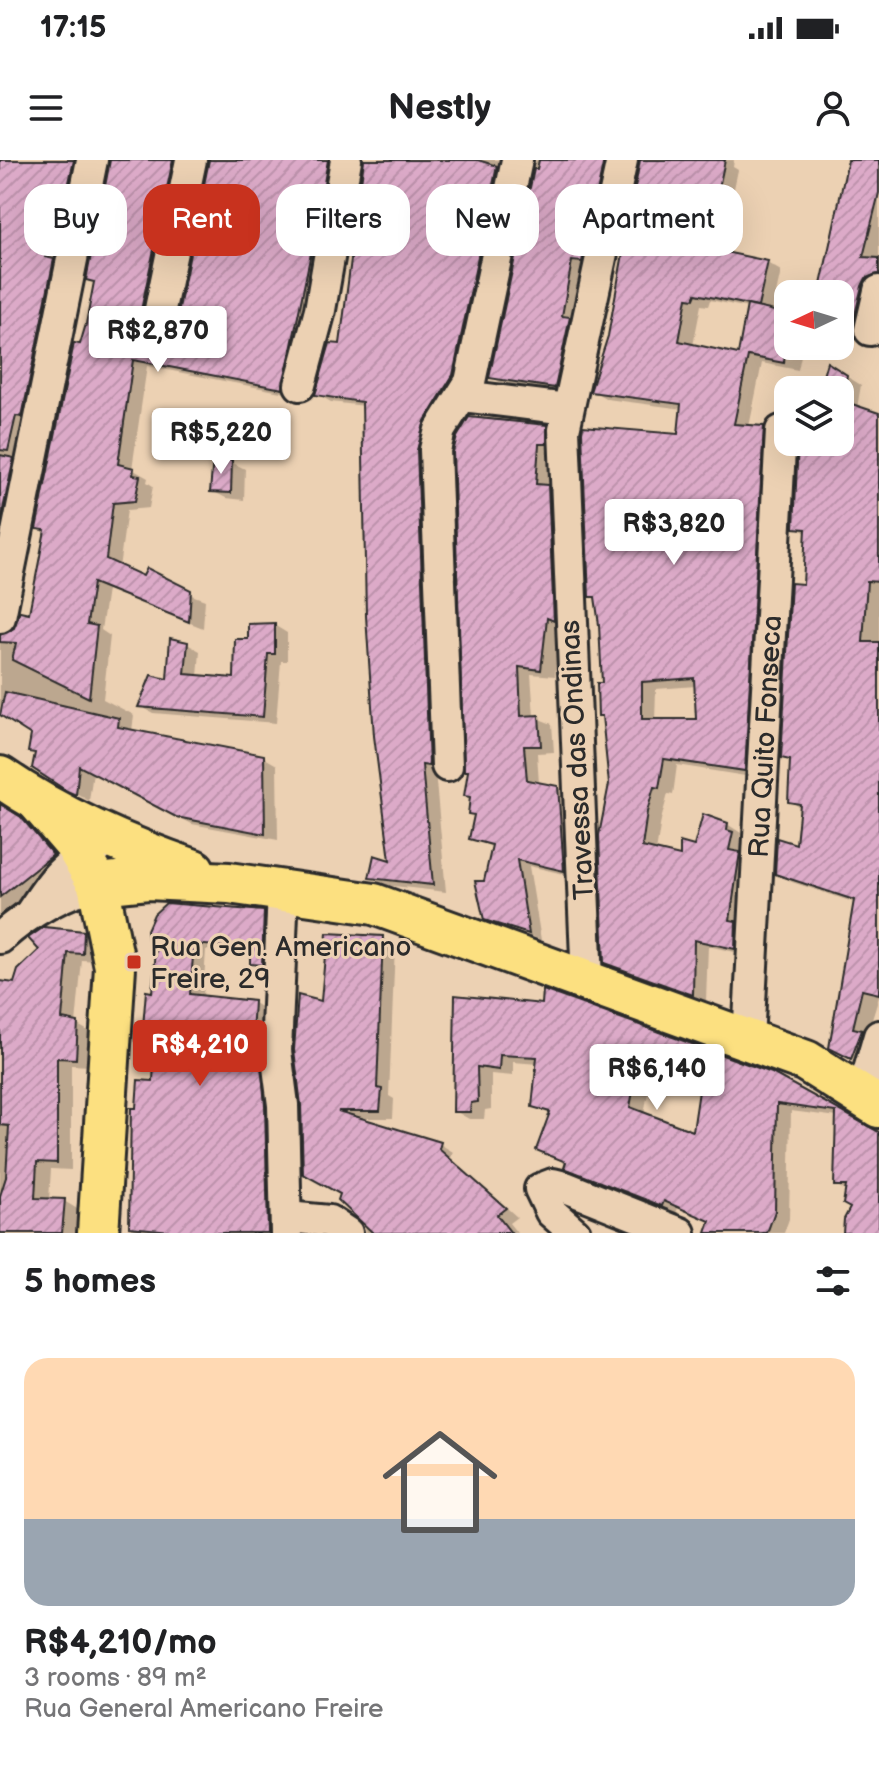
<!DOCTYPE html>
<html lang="en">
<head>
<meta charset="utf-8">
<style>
  body { margin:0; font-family:"Balsamiq Sans",sans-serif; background:#f2f2f2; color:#202124; height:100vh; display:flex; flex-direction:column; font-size:30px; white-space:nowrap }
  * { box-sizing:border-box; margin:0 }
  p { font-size:26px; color:#757577 }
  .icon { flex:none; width:44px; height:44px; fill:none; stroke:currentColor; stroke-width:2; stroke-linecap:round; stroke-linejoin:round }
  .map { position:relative; height:1073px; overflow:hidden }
  .side { display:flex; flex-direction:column; background:#fff; flex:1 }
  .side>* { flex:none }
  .banner { position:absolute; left:24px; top:24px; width:832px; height:72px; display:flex; gap:16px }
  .needle { width:52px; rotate:266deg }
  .controls { position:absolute; left:774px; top:120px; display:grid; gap:16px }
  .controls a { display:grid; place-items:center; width:80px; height:80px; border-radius:16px; background:#fff; box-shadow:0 8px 32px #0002; font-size:40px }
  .price { position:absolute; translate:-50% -68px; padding:0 18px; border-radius:8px; background:#fff; color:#222; font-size:26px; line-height:52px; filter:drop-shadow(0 2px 4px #0008) }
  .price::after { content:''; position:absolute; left:50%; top:48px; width:24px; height:18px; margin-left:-12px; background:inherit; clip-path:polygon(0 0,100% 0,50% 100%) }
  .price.selected { background:#c8321e; color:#fff }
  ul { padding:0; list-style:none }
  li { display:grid; align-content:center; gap:16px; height:424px; padding:0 24px }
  li span { display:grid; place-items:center; height:248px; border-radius:24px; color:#555 }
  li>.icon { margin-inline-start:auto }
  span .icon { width:144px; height:144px; fill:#fffc; stroke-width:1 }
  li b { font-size:34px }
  h2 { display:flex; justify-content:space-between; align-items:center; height:96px; padding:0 24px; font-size:34px }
  .chip { padding:0 28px; border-radius:24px; background:#fff; box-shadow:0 8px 32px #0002; font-size:28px; line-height:72px }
  .chip.selected { background:#c8321e; color:#fff }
  .status { display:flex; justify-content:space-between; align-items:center; height:56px; padding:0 40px; background:#fff; direction:ltr }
  .status svg { height:22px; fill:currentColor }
  header { display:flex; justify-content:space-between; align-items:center; height:104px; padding:0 24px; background:#fff; font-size:36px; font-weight:700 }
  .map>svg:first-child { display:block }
</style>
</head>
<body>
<div class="status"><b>17:15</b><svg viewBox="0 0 49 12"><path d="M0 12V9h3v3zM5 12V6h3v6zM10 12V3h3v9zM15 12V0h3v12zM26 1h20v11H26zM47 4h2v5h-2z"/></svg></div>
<header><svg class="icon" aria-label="menu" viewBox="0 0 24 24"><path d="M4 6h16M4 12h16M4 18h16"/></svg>Nestly<svg class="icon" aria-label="person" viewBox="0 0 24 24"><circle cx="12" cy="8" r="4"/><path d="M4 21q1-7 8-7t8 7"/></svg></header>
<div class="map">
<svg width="879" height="1073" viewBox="0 0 879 1073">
  <defs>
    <pattern id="building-hatch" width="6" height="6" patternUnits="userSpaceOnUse" patternTransform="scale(2)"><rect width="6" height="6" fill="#dcaac8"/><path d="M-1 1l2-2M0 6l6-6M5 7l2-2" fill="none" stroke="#bd92ac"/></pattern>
  </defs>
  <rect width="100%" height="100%" fill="#ecd1b3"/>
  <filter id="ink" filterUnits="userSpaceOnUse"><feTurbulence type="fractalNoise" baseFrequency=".0125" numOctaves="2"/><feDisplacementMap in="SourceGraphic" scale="16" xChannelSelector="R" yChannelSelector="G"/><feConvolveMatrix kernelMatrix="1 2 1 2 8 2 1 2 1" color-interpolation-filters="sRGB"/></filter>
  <g filter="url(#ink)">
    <g fill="#0003" fill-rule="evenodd">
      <path d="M0,0H58L70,18L84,26L0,442Z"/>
      <path d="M111,0H191L154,164L158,178L172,173L178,163L210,0H345L296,235L147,206L132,309L148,318L147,322L153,326L149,348L127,350L119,408L205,440L203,468L107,430L101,470L110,476L103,539L134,555L132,571L263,597L277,605L278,680L192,664L93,612L89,641L34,607L36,594L30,590L33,574L0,552V476L14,471L30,455L47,372L38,368L96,123L88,119L105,85L115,42L105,36Z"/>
      <path d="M365,0H515L467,223L438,269L435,611L446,732L385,725L371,717L392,702L365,246L331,242L317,234L342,186Z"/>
      <path d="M536,0H607L568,234L505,225L491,217Z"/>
      <path d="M642,0H734L733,7L738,10L720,93L767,103L781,111L772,152L788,156V186H803L798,210L762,203L749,267L764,268L778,276L758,618L677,605L673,635L668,634L661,660L656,692L682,699L727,664L741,673L740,678L746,682L743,696L753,702L748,795L708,786L706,841L606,802L611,624L598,440L591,436L680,276L683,249L607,239L593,231L610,176ZM710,140L748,148L739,196L693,186L701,145L708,146ZM696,526L699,561H655L656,529Z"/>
      <path d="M850,0H879V130L868,169L840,152V134H821Z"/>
      <path d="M828,205L861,225L857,248L879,255V837L867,876L868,905L846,896L856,743L792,722L777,713L798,687L801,648L790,641L792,602L783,597L808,374L796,367L800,282H840V230H798L802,216L823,222Z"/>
      <path d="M546,267L560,274L552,290L549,328L561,335L560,464L555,516L531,514L534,557L552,564L554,592L537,593L539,624L558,627L571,635L577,717L529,706L541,780L486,758V722L494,688L471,678L476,656L470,653L472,638L466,635L470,612L455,292Z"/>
      <path d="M231,302L245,309L244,340L226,338L212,331Z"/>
      <path d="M274,465L287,473V501H281L276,563L153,553L140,546L169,522L187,484L200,491L198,517L236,520L250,480Z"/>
      <path d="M0,643L38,669L68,705L0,761Z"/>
      <path d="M263,753L277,761L265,811L252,803V794L206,790L203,837L254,843L267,851L280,1073H132L133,950H138L155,924L158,873L145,866L154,834L158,784L150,779Z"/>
      <path d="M45,769L83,771L98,779L97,801L82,800L76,864L92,873L90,906L71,905V1010L51,1009L49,1040L64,1041L79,1050L77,1073H0V823L16,825L42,790Z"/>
      <path d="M382,778L395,785L389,936L394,939L393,958H356L440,984L453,992L451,998L517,1057L509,1063L517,1073H366L365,1063L343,1034L323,843Z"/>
      <path d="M457,837L771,915L879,974V1073H845L852,1047L847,1032L836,1025L838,957L791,951L789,1059L784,1073H736L678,1048L676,1053L580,1015L566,1007L568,1003L538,989L551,955L534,946L538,904L513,902V916L491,914V949L485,950L484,959H469L455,951ZM651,917L700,933L695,974L644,954Z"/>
    </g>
    <g fill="url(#building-hatch)" stroke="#2b2b2b" stroke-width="2" fill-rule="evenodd">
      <path d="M0,0H74L66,36L58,34L45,97L54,99L22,257L16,256L8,291L0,290Z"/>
      <path d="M110,0H173L140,155L146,172L155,177L171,172L176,163L209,0H328L320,46L309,44L302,86L312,88L283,229L133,200L118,304L134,308L133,315L140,316L135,341L113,343L106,399L143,416L147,408L191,430L189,462L93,423L87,464L97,466L89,538L12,500L16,483L0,482V475L14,468L20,451L29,453L45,370L36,369L74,183L80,184L86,164L94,122L86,120L94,80L104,82L114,40L103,37Z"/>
      <path d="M364,0H478L497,6L453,215L425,261L417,290L429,606L422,605L433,725L369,718L374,695L390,700L374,576L366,456L362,242L315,235L330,183L340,184Z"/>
      <path d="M539,0H604L582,102L572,101L562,156L570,157L555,228L489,218L534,9H537Z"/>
      <path d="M640,0H725L706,88L768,101L758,147L696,134L694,139L687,138L679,181L738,194L747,145L788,154L784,203L748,196L734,264L764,266L745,611L664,599L659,628L654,627L647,652L642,687L680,696V682L694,686L703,654L728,663L727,670L733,672L729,690L740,692L730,760L736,761L735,789L694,780L693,835L604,803L599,675L609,624L602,556H598L597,523H602L599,465L595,437H589L582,272L583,266L678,274L681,244L590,232L608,176ZM694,518L696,559H642V522Z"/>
      <path d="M848,0H879V33L863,97L879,98V114L866,118L862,126L853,163L840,154V134H819Z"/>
      <path d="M827,202L847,215L844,230H819Z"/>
      <path d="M840,240L879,253V422L867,421L863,482H879V834L862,830L853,868L862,870L851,899L829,888L854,740L775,714L777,678L796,684L800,644L788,642L790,600L781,598L791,423L803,424L806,369L794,368L798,282H840Z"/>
      <path d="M469,257L547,265V284H539L536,324L548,325L554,461L547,458L541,510L519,507L521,556L539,555L541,586H524L527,620L558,626L564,711L517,700L529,774L484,760L475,721H484L492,685L469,679L474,655L468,654L470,637L464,636L468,611H464L453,292L457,277Z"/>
      <path d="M0,295L14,298L1,359L0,358Z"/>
      <path d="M213,298L232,300L231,333L210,332Z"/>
      <path d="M275,463V494H268L263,557L138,547L151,515L167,519L170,478L188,482L185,514L234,518L235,479H248V464Z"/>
      <path d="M5,532L119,558L118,567L264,595L265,674L176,657L79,606L76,635L67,631L32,608L35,593L28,592L31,575L0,555Z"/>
      <path d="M0,644L21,657L53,695L0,737Z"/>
      <path d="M166,743L264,751L262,805L250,804V789L194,784L190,834L254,841L252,876H259L265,946L268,1073H192L129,1067L131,948H136L138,920L153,921L156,868L143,867L146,831L152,832L157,781L148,780L147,770L154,754Z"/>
      <path d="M44,767L84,771L83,794L68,793L62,859L78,862L76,899L57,898V1003L37,1002L35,1038L65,1039L62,1073H0V1036L6,1017L9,966L0,965V821L14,823L18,810L39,790L28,778Z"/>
      <path d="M327,773L383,776L377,928L382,929L380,951H338L441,982L439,989L506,1048L497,1055L511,1073H373L338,1040L340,1034L303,1014L301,945L294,890L298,835L321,841Z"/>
      <path d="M543,830L772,913L879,972V1073H843L844,1059L850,1048L843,1044L846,1026H834L836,952L777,944L775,1051L767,1073H706L710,1061L664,1041L662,1046L564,1008L566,1002L536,990L550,952L532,947L537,897L500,895L499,910L477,907L478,942L471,943L470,952H453L455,835L542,844ZM637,910L699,931L693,971L630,947Z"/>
    </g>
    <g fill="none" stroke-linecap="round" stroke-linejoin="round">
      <defs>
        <g id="minor">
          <path d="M158,159L191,0"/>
          <path d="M870,170L879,131"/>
          <path d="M300,225L320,150L346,0"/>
          <path d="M463,236L567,249"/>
          <path d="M0,457L92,0"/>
          <path d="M447,606L435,290L440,270L470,222L517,0"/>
          <path d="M283,731L276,891L283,945L286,1073"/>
          <path d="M30,754C52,721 61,705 98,688"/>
          <path d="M0,778C28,753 62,733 98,724"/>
          <path d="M587,822L564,270L622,0"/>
          <path id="s1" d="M748,880L781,271"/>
          <path d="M862,934L879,876"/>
          <path d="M287,1057L329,1061L347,1073"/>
          <path d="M575,1073L551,1052L540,1029L553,1024L565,1027L680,1073"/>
        </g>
        <g id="major">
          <path d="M0,617C60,658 125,686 194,710"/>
          <path d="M38,642L75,685L98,724L148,719L229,723L374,744L806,901L879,947"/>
          <path d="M98,1073L115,807L98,724"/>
        </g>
      </defs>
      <use href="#minor" stroke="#2b2b2b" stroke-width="36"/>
      <use href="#major" stroke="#2b2b2b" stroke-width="46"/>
      <use href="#minor" stroke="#ecd1b3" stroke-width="30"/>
      <use href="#major" stroke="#fce080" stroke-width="40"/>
    </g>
  </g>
  <rect fill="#c8321e" stroke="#ecd1b3" stroke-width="3" x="126" y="794" width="16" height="16" rx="4"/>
  <g text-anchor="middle" stroke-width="6" stroke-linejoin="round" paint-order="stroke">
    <g font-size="28" fill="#2b2b2b" stroke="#ecd1b3">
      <text dy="10" stroke="none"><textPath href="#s1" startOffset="304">Rua Quito Fonseca</textPath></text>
      <text transform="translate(576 600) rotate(-93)" y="10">Travessa das Ondinas</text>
    </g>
    <g font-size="28" fill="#2b2b2b" stroke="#ecd1b3" text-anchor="start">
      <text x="150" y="796">Rua Gen. Americano<tspan x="150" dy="32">Freire, 29</tspan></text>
    </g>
  </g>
</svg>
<div class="controls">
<a><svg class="needle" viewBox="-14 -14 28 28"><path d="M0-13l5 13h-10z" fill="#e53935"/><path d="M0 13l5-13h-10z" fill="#757577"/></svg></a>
<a><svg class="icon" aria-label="layers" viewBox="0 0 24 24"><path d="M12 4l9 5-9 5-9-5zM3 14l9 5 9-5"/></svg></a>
</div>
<b class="price" style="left:158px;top:214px">R$2,870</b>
<b class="price" style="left:221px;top:316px">R$5,220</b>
<b class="price" style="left:674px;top:407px">R$3,820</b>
<b class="price selected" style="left:200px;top:928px">R$4,210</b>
<b class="price" style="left:657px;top:952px">R$6,140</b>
<div class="banner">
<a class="chip">Buy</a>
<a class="chip selected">Rent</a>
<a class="chip">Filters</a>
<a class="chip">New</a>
<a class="chip">Apartment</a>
</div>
</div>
<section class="side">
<h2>5 homes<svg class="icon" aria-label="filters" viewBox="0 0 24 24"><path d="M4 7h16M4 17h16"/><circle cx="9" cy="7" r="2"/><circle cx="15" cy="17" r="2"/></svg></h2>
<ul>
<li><span style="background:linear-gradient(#ffd9b3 65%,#9aa5b1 0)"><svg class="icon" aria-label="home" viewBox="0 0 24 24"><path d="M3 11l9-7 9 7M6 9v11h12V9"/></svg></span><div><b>R$4,210/mo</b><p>3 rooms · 89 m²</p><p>Rua General Americano Freire</p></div></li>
</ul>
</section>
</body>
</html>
